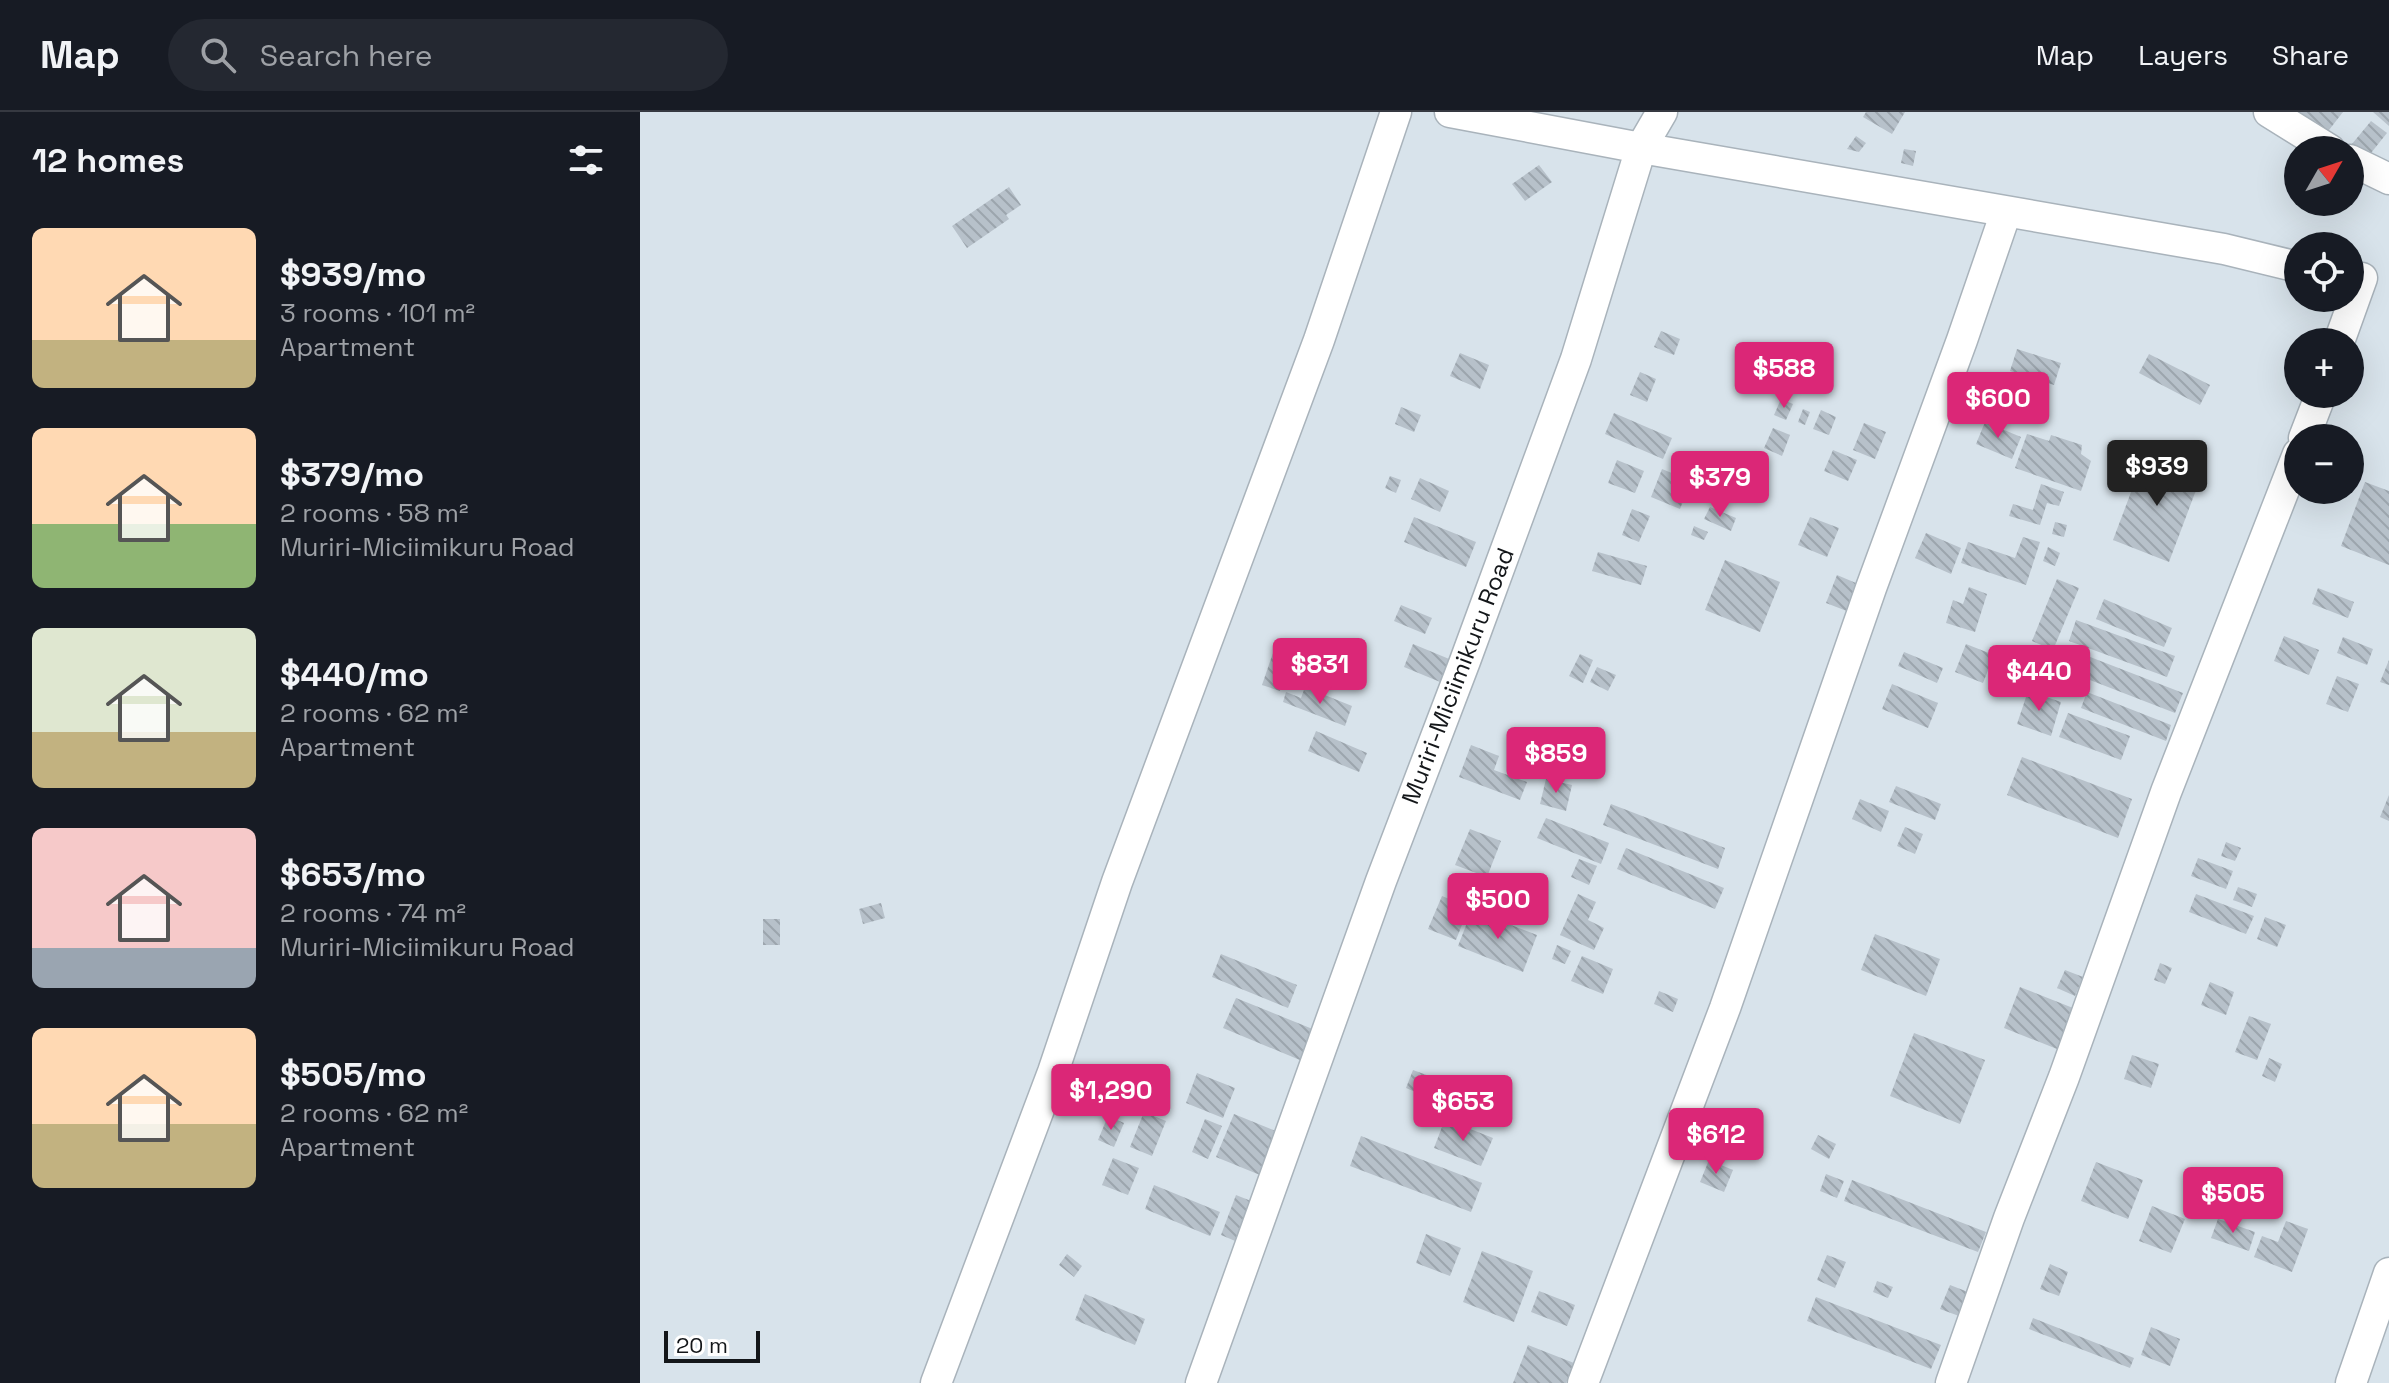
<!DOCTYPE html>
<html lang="en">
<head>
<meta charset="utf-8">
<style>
  body { margin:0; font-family:"Space Grotesk",sans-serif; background:#242831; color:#f1f3f6; height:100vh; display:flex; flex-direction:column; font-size:30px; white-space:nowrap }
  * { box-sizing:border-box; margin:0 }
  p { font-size:26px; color:#9ea1a6 }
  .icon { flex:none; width:44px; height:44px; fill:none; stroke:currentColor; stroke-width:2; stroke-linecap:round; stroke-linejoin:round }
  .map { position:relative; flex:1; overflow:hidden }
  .side { display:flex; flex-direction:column; background:#171b24; width:640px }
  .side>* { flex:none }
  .needle { width:52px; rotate:51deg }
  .fabs { position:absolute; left:1644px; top:24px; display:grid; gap:16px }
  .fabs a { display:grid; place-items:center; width:80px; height:80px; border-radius:50%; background:#171b24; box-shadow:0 8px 32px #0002; font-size:40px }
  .scale { position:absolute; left:24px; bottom:20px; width:96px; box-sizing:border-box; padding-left:8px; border:4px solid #131619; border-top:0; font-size:22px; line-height:28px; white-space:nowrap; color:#131619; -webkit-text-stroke:6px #fff; paint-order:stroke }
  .price { position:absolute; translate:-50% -68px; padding:0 18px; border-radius:8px; background:#db2777; color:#fff; font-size:26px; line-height:52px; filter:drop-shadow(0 2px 4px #0008) }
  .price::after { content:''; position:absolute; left:50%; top:48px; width:24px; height:18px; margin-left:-12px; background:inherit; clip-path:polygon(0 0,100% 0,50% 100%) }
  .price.current { background:#222; color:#fff }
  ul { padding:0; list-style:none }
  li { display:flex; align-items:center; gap:24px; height:200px; padding:0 32px }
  li span { display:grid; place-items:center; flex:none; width:224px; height:160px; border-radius:12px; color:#555 }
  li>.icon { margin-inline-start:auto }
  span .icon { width:96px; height:96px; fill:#fffc; stroke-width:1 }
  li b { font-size:34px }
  h2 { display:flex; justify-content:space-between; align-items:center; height:96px; padding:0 32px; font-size:34px }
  header { display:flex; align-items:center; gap:48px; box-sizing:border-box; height:112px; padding:0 40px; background:#171b24; border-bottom:2px solid #363941 }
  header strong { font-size:38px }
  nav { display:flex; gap:44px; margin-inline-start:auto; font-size:28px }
  .search { width:560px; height:72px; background:#242831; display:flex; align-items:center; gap:20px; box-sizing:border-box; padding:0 28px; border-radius:44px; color:#9ea1a6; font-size:30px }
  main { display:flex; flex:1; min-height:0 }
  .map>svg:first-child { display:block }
</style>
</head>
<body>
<header>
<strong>Map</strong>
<div class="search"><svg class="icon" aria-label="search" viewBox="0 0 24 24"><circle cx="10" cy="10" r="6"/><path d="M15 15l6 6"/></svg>Search here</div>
<nav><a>Map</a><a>Layers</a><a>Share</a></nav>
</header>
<main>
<section class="side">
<h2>12 homes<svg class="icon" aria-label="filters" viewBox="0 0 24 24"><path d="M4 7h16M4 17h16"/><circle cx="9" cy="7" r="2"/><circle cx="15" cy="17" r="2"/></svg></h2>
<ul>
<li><span style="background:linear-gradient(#ffd9b3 70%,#c2b280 0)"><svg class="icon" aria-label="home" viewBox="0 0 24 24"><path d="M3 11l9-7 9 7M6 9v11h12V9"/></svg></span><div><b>$939/mo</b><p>3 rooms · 101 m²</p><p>Apartment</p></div></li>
<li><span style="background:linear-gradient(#ffd9b3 60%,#8fb573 0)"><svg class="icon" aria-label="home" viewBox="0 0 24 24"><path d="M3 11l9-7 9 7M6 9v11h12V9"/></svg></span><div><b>$379/mo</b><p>2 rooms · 58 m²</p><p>Muriri-Miciimikuru Road</p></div></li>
<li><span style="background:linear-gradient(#dfe7d0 65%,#c2b280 0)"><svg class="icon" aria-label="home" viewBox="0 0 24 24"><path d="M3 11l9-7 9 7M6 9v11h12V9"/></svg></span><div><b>$440/mo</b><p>2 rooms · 62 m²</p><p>Apartment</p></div></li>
<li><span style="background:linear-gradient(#f6c9c9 75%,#9aa5b1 0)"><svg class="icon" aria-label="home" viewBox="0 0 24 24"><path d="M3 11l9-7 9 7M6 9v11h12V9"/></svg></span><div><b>$653/mo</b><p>2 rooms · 74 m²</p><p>Muriri-Miciimikuru Road</p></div></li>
<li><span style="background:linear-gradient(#ffd9b3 60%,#c2b280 0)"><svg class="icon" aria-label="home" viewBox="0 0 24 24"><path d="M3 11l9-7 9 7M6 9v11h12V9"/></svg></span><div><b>$505/mo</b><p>2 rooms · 62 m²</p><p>Apartment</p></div></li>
</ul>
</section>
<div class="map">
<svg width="1749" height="1271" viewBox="0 0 1749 1271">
  <defs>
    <pattern id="building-back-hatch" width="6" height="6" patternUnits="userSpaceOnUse" patternTransform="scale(2)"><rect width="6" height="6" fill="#b7c1ca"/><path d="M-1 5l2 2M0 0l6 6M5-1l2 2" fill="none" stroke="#9ca5ad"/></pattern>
  </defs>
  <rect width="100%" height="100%" fill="#d8e3eb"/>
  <g fill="url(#building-back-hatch)">
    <path d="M1226,0H1265L1252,22L1223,5Z"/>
    <path d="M1656,0H1703L1682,27Z"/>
    <path d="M1733,0H1749V14Z"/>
    <path d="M1731,9L1747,21L1723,51L1707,38Z"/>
    <path d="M1216,24L1226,31L1219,40L1207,37Z"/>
    <path d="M1264,37L1276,39L1273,54L1261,51Z"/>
    <path d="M899,53L912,70L885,89L872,72Z"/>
    <path d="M369,75L381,93L366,103L369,107L327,136L312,114Z"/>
    <path d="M1021,219L1040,227L1034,243L1014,235Z"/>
    <path d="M1377,237L1421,251L1414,273L1370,259Z"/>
    <path d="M820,241L849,253L840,277L810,264Z"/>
    <path d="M1509,242L1570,273L1560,293L1499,261Z"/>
    <path d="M1000,260L1016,267L1007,290L990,283Z"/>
    <path d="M1141,287L1153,292L1146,308L1134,303Z"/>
    <path d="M761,295L781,303L774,320L755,312Z"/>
    <path d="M1163,297L1170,300L1165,313L1158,310Z"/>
    <path d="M1181,298L1196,305L1189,323L1173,317Z"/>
    <path d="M974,301L1032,326L1023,347L965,322Z"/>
    <path d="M1345,310L1381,325L1372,347L1336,332Z"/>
    <path d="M1224,311L1246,320L1235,347L1213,338Z"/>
    <path d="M1133,316L1150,323L1142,344L1124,336Z"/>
    <path d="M1387,322L1409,329L1411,323L1442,333L1441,342L1451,349L1441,379L1375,356Z"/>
    <path d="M1193,338L1217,348L1208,369L1184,359Z"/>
    <path d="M1505,343L1561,365L1529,450L1473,428Z"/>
    <path d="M977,348L1004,359L995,381L968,371Z"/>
    <path d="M1111,351L1126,357L1116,382L1101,377Z"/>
    <path d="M1022,357L1051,369L1040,397L1011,385Z"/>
    <path d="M750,364L761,368L756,381L745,376Z"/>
    <path d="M780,366L809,379L800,400L771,387Z"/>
    <path d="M1725,370L1749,379V453L1701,434Z"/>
    <path d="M1401,372L1424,380L1419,394L1407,391L1400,413L1369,404L1373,392L1393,398Z"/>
    <path d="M1070,395L1096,406L1091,419L1064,407Z"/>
    <path d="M992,397L1010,404L999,430L982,423Z"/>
    <path d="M774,405L836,430L826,455L764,430Z"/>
    <path d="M1170,405L1199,416L1187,445L1158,433Z"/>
    <path d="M1415,410L1427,413L1424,425L1412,422Z"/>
    <path d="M1054,414L1068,420L1064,428L1051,423Z"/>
    <path d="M1286,421L1321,436L1311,462L1275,446Z"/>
    <path d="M1383,425L1400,430L1386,473L1321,451L1328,430L1375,446Z"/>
    <path d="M1408,435L1420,441L1415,454L1403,449Z"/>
    <path d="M958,440L1007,454L1001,473L952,459Z"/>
    <path d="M1085,448L1140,470L1120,520L1065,498Z"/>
    <path d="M1197,463L1223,474L1212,501L1186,491Z"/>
    <path d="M1417,467L1439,476L1413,538L1392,529Z"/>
    <path d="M1329,475L1347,482L1335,520L1306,511L1313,488L1323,492Z"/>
    <path d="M1678,476L1714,490L1708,506L1672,492Z"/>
    <path d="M1464,487L1532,516L1524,535L1456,507Z"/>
    <path d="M761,493L792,506L785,522L754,509Z"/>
    <path d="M1436,508L1535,544L1527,565L1429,529Z"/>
    <path d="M1644,524L1679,538L1669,563L1634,549Z"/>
    <path d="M1703,525L1733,537L1727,553L1697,541Z"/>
    <path d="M773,532L814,549L805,572L764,555Z"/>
    <path d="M1326,532L1354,543L1343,571L1315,560Z"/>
    <path d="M634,538L653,545L640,579L622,573Z"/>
    <path d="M1264,540L1303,556L1297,571L1258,554Z"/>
    <path d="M940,542L953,548L943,571L929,564Z"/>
    <path d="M1445,543L1543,581L1535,601L1437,563Z"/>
    <path d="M1749,548V573L1740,570Z"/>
    <path d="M957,555L976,563L968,579L950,570Z"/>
    <path d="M1697,564L1719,572L1708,600L1686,592Z"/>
    <path d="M1252,572L1298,591L1288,616L1242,597Z"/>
    <path d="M665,575L712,594L705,614L643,590L646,580L661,586Z"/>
    <path d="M1388,579L1421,590L1411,624L1377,612Z"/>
    <path d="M1447,580L1531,613L1526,629L1441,596Z"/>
    <path d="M1428,601L1490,624L1481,648L1419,625Z"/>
    <path d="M676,619L727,641L719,660L668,639Z"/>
    <path d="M831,633L859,644L854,658L887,670L880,688L819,665Z"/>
    <path d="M1382,645L1492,687L1478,726L1367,683Z"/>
    <path d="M906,667L932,673L926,699L900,692Z"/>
    <path d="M1256,674L1301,692L1295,708L1249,690Z"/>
    <path d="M1749,683V709L1740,705Z"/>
    <path d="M1220,687L1249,699L1241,720L1212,707Z"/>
    <path d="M971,692L1085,736L1078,757L963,713Z"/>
    <path d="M906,706L969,731L961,752L897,726Z"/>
    <path d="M1265,715L1283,722L1275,742L1257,734Z"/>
    <path d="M830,717L861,729L847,765L815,753Z"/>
    <path d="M1586,730L1601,736L1595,749L1581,744Z"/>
    <path d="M986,736L1084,776L1075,797L977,757Z"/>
    <path d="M1558,746L1593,759L1586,777L1551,764Z"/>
    <path d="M939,747L957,754L949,773L931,765Z"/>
    <path d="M1598,775L1617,782L1612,795L1593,788Z"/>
    <path d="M938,782L956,790L948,808L964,816L954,838L920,823Z"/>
    <path d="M1556,782L1614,804L1606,822L1549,800Z"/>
    <path d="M802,784L829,795L816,828L788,817Z"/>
    <path d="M241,791L245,806L223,812L219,797Z"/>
    <path d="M832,798L897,823L883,860L818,834Z"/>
    <path d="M1625,805L1646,813L1637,835L1617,827Z"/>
    <rect x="123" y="807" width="17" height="26"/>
    <path d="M1235,822L1300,847L1286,884L1221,858Z"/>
    <path d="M917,833L931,839L925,852L912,847Z"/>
    <path d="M581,842L657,873L648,896L572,865Z"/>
    <path d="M942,844L973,857L963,882L931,869Z"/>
    <path d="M1520,851L1532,856L1525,872L1514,868Z"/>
    <path d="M1425,858L1443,865L1435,884L1417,876Z"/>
    <path d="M1570,870L1594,880L1586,903L1561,893Z"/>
    <path d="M1380,875L1433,896L1417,937L1364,916Z"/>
    <path d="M1019,879L1038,887L1033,900L1014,892Z"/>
    <path d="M596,886L680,920L667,951L583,916Z"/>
    <path d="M1609,904L1631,912L1617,948L1595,940Z"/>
    <path d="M1274,921L1345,948L1320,1012L1250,984Z"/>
    <path d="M1492,943L1519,952L1511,976L1484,967Z"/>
    <path d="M1629,946L1642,952L1635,970L1622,964Z"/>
    <path d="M773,958L792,965L785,984L766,976Z"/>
    <path d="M557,961L595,976L583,1006L546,991Z"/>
    <path d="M504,1000L526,1009L512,1044L490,1035Z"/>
    <path d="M594,1002L638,1020L620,1063L576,1045Z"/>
    <path d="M468,1004L484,1011L474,1035L458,1028Z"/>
    <path d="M565,1007L582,1014L568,1047L552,1040Z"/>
    <path d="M805,1007L853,1026L841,1054L794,1036Z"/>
    <path d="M1178,1023L1196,1032L1189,1047L1171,1037Z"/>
    <path d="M721,1024L842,1071L831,1100L710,1054Z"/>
    <path d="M473,1046L499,1056L488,1083L462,1073Z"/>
    <path d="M1069,1048L1093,1058L1084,1080L1060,1070Z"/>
    <path d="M1456,1050L1503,1068L1488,1107L1441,1089Z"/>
    <path d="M1186,1062L1204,1069L1197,1086L1180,1079Z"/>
    <path d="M1212,1068L1346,1120L1338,1140L1204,1089Z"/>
    <path d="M514,1073L580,1100L570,1124L505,1097Z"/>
    <path d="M596,1083L616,1091L600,1131L581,1123Z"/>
    <path d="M1512,1094L1545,1107L1531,1141L1499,1129Z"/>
    <path d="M1578,1107L1615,1120L1609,1139L1571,1126Z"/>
    <path d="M1646,1109L1668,1117L1652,1160L1614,1145L1622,1124L1638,1130Z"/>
    <path d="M786,1122L821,1136L810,1164L776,1151Z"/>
    <path d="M842,1139L893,1159L874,1210L823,1190Z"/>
    <path d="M427,1142L442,1154L434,1165L419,1153Z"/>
    <path d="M1187,1143L1206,1150L1195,1176L1177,1168Z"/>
    <path d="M1410,1152L1428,1160L1419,1184L1400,1177Z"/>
    <path d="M1237,1169L1253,1175L1248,1186L1233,1180Z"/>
    <path d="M1310,1173L1328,1180L1319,1204L1300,1197Z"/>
    <path d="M899,1179L935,1193L927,1214L891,1200Z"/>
    <path d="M445,1182L505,1207L495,1233L435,1208Z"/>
    <path d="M1176,1185L1301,1233L1291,1257L1167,1209Z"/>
    <path d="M1393,1206L1494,1246L1490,1256L1389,1217Z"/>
    <path d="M1511,1215L1540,1227L1530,1254L1501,1243Z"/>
    <path d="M888,1233L934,1251L926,1271H873Z"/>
  </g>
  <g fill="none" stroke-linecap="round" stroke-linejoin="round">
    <defs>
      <g id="minor">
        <path d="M1022,0L1001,36L1584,137L1658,155"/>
        <path d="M1629,0L1690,38"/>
        <path d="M1710,48L1749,67"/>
        <path d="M1699,230L1722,166"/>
        <path d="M1664,326L1681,282"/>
        <path d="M296,1271L413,960L477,770L679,228L756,0"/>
        <path d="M561,1271L741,769L825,549L936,247L1001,36L810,0"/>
        <path d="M943,1271L1085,896L1231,476L1322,228L1366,100"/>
        <path d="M1311,1271L1369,1106L1424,965L1526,680L1658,342"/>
        <path d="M1711,1271L1749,1161"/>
      </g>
    </defs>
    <use href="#minor" stroke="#a9b3bb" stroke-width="33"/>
    <use href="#minor" stroke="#fff" stroke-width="30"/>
  </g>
  <g text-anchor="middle" stroke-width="6" stroke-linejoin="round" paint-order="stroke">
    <g font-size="24" fill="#131619" stroke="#fff">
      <text transform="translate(818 564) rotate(-69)" y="8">Muriri-Miciimikuru Road</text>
    </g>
  </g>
</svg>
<div class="fabs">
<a><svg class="needle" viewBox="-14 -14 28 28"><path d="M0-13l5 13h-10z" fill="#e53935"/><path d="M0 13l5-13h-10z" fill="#9ea1a6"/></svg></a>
<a><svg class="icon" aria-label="locate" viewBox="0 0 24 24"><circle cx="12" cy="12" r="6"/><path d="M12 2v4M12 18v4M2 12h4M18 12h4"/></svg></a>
<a>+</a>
<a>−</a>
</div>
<div class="scale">20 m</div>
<b class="price" style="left:1144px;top:298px">$588</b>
<b class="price" style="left:1358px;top:328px">$600</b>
<b class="price current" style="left:1517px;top:396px">$939</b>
<b class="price" style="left:1080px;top:407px">$379</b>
<b class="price" style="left:680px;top:594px">$831</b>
<b class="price" style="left:1399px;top:601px">$440</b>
<b class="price" style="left:916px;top:683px">$859</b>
<b class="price" style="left:858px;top:829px">$500</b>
<b class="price" style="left:471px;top:1020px">$1,290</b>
<b class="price" style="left:823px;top:1031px">$653</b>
<b class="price" style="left:1076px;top:1064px">$612</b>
<b class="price" style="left:1593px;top:1123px">$505</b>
</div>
</main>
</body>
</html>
